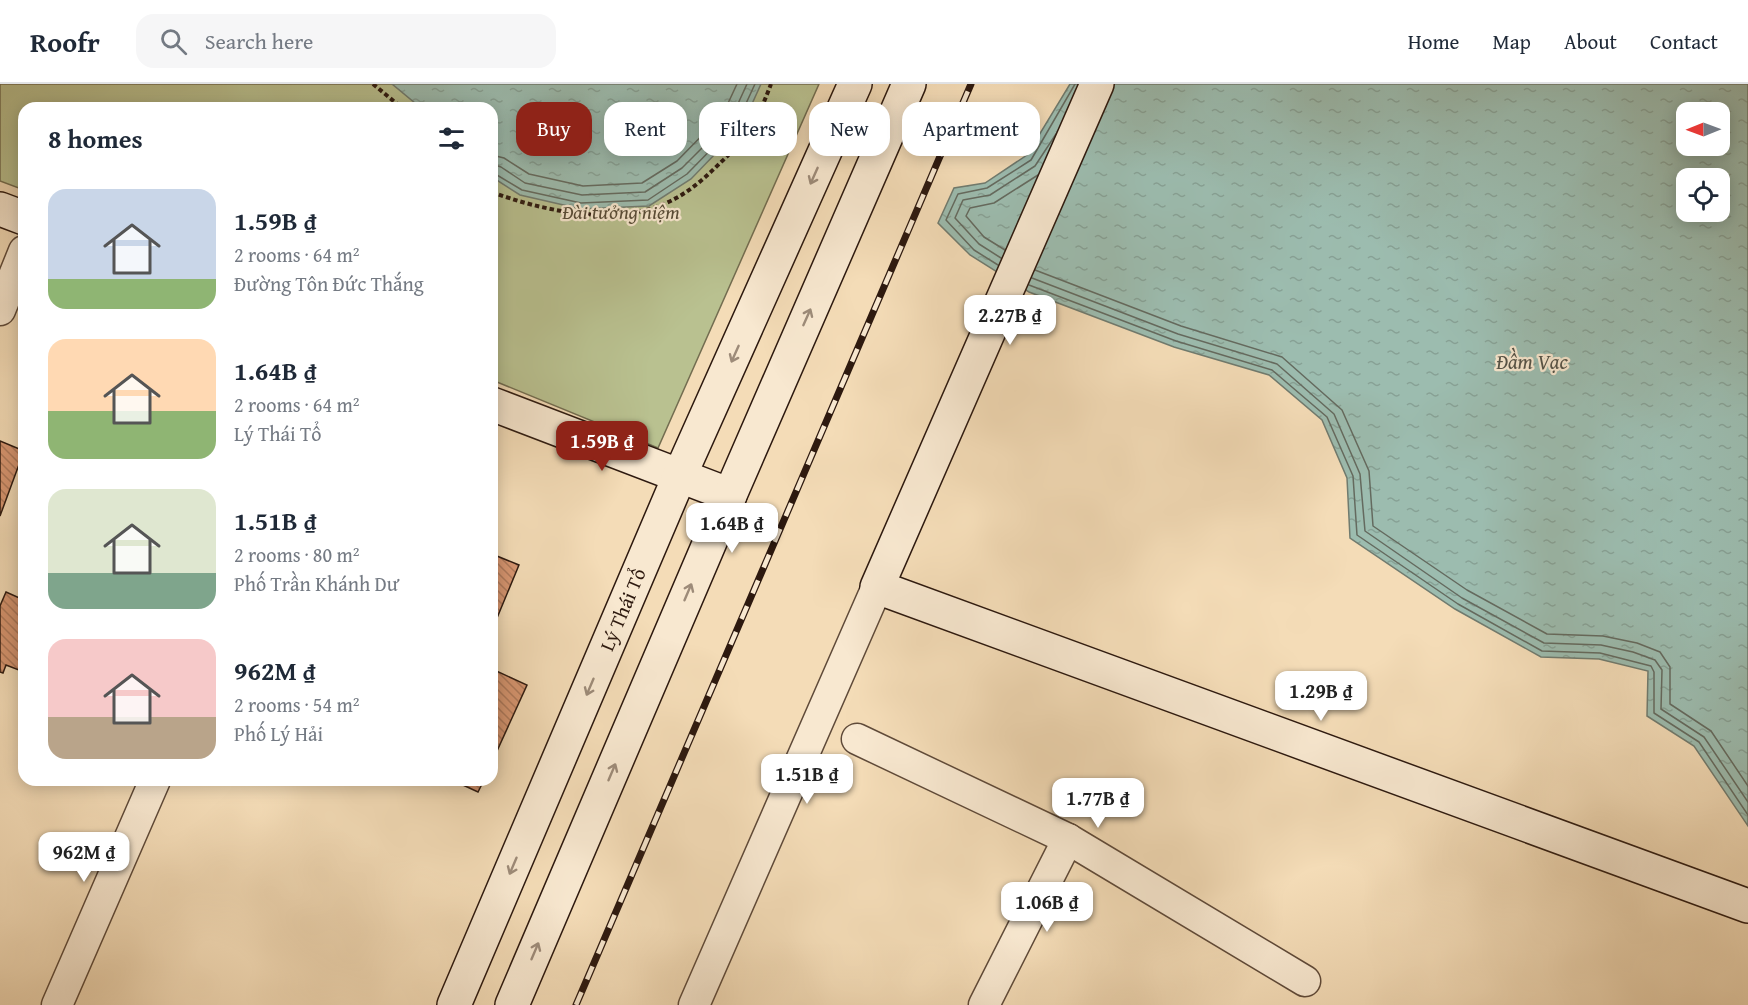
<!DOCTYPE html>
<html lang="en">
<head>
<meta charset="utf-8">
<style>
  body { margin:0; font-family:"Gentium Book Plus",serif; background:#f6f6f7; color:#1f2937; height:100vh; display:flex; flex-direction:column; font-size:22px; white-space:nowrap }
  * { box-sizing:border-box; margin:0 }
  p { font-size:20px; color:#747a83 }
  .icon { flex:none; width:33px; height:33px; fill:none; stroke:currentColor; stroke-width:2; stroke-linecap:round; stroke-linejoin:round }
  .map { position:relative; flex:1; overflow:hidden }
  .sheet { position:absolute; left:18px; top:18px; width:480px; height:684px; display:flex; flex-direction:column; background:#fff; border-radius:18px; box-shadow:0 3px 15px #0003 }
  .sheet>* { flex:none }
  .guide { position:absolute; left:516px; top:18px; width:570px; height:54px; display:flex; gap:12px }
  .needle { width:39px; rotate:269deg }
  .fabs { position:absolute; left:1676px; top:18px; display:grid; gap:12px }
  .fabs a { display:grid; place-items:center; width:54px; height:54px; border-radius:12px; background:#fff; box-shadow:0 3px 15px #0003; font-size:30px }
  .price { position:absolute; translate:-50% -51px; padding:0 14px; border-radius:12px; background:#fff; color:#222; font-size:20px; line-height:39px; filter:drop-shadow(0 2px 3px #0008) }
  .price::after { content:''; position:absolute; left:50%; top:36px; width:18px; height:14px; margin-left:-9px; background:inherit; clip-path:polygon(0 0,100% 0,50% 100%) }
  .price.selected { background:#8f2418; color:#fff }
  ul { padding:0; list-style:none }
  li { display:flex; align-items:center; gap:18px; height:150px; padding:0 30px }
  li span { display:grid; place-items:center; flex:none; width:168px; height:120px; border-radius:18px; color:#555 }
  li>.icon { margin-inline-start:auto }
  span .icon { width:72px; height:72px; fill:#fffc; stroke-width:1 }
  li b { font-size:26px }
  h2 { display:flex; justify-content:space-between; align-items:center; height:72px; padding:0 30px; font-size:26px }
  .pill { padding:0 21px; border-radius:18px; background:#fff; box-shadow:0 3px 15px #0003; font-size:21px; line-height:54px }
  .pill.selected { background:#8f2418; color:#fff }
  header { display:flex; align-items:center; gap:36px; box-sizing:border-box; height:84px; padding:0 30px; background:#fff; border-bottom:2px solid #e0e1e3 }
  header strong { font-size:28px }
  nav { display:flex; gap:33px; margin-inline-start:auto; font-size:21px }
  .search { width:420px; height:54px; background:#f6f6f7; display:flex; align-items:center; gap:15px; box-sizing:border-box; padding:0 21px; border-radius:18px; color:#747a83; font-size:22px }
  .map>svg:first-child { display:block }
</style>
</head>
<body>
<header>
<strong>Roofr</strong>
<div class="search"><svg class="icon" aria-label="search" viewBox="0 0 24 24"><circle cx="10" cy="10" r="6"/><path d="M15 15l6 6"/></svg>Search here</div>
<nav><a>Home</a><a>Map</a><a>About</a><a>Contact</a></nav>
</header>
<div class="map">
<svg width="1748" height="921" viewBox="0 0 1748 921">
  <defs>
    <pattern id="water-ripples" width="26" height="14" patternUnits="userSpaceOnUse" patternTransform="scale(1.5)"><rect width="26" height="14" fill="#9cbcaf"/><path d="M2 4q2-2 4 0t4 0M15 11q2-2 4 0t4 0" fill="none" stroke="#87a195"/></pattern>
    <pattern id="building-back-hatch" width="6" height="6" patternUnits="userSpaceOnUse" patternTransform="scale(1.5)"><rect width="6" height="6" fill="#d89671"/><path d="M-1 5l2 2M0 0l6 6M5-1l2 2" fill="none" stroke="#b07a5b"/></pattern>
  </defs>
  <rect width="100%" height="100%" fill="#f4dcb7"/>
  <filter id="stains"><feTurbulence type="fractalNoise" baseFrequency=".00333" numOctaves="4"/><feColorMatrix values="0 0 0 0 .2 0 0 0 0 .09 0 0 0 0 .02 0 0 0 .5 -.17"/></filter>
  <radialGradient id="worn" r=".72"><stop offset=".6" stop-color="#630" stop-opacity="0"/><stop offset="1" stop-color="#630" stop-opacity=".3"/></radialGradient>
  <path fill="#b9c190" stroke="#736d50" stroke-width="1.5" d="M0,0H819L658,364L492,296V24H24V106L0,97Z"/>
  <g fill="url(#water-ripples)" stroke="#707b6f" stroke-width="1.5" fill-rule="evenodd">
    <path d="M392,0H761L742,42L691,95L649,122L581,125L520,111L492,93V24H421Z"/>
    <path d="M1070,0H1748V742L1694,662L1647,632L1648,587L1599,575L1541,573L1455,525L1350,454L1347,394L1322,336L1269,291L1174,263L1029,208L970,171L938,139L954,104L985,99L1027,71ZM1686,28H1719V62H1686ZM1686,94H1719V128H1686Z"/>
  </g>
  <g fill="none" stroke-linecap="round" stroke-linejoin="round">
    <g stroke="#646a5f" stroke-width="1.5">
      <path d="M492,71L504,74L529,90L583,102L642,99L677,77L723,30L737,0"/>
      <path d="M492,80L501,83L525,99L582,111L645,108L682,84L731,35L747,0"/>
      <path d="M492,88L522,106L581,119L648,116L687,90L737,39L755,0"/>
      <path d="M1005,166L984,153L966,132L970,124L994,119L1038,91"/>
      <path d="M1001,174L979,160L955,134L963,116L990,111L1035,82L1056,50"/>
      <path d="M998,181L974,166L946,136L958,110L987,104L1031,76L1075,0"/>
      <path d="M1035,186L1181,242L1282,273L1342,326L1369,387L1373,442L1467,506L1547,550L1603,552L1637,559L1660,568L1670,583V620L1711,647L1748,702"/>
      <path d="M1032,194L1178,250L1277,280L1334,330L1360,390L1365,447L1462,514L1544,559L1601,561L1633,568L1655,576L1662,586L1661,625L1704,653L1748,718"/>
      <path d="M1029,201L1176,257L1272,286L1327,333L1353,392L1357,451L1458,520L1542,567L1600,569L1651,582L1654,588V629L1699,658L1748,731"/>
    </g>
  </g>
  <g fill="url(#building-back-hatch)" stroke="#2d190f" stroke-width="1.5">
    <path d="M0,357L24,367L0,432Z"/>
    <path d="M492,470L519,481L492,546Z"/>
    <path d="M6,508L24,516V588L6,581L3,589L0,588V522Z"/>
    <path d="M492,585L527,601L492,678Z"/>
    <path d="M452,696H484L478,708Z"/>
  </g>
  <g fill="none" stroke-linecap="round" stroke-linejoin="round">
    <defs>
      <g id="street">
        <path d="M0,226L24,167"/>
        <path d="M857,655L1068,755L1305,897"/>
        <path d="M57,921L155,696"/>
        <path d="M694,921L877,503"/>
        <path d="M984,921L1068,755"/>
      </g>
      <g id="secondary">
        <path d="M1097,0L877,503L1748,822"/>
        <path d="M0,125L24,134"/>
        <path d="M492,320L730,411"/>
        <path id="s1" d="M454,921L680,391L855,0"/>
        <path d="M512,921L730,411L909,0"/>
      </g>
    </defs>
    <use href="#street" stroke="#5f4a39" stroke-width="33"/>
    <use href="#secondary" stroke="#2d190f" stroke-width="36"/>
    <g stroke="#2d190f" stroke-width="4" stroke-dasharray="4.5 3" stroke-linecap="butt">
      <path d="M373,0L402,24"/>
      <path d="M492,108C539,126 610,141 659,122C683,113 701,98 719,80C732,68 746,54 755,38C761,26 766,13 771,0"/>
    </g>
    <use href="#street" stroke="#f8e8d0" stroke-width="30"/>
    <use href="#secondary" stroke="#f8e8d0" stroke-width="33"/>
    <defs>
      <path id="rail" d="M576,921L971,0"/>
    </defs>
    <use href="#rail" stroke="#2d190f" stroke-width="7"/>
    <use href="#rail" stroke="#f8e8d0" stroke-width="4.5" stroke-dasharray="14" stroke-linecap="butt"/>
  </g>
  <defs><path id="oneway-shaft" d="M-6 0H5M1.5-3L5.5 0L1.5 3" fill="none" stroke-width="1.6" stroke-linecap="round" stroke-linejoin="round" transform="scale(1.5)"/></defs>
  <g stroke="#9d8b79">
    <use href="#oneway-shaft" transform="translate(814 92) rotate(114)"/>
    <use href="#oneway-shaft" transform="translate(807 233) rotate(-66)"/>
    <use href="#oneway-shaft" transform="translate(735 270) rotate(114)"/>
    <use href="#oneway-shaft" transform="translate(688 508) rotate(-67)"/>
    <use href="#oneway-shaft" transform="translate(590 603) rotate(113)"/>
    <use href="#oneway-shaft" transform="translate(612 688) rotate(-67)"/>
    <use href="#oneway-shaft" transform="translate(513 782) rotate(113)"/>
    <use href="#oneway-shaft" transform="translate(535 867) rotate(-67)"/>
  </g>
  <g text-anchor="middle" stroke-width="4.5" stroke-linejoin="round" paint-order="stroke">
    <g font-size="20" font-style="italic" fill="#574b36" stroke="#f8e8d0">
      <text x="621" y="135">Đài tưởng niệm</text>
    </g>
    <g font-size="20" fill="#2d190f" stroke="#f8e8d0">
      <text dy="7" stroke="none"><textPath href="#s1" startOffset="430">Lý Thái Tổ</textPath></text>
    </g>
    <g font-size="21" font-style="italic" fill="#545247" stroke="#f8e8d0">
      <text x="1532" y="285">Đầm Vạc</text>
    </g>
  </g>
  <rect width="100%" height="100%" filter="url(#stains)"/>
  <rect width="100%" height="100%" fill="url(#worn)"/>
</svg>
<div class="fabs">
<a><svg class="needle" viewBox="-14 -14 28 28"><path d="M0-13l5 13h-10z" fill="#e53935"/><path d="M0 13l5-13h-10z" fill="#747a83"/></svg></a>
<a><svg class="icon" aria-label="locate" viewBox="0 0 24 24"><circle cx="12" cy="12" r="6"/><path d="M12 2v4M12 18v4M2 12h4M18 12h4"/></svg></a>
</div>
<b class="price" style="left:1010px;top:262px">2.27B ₫</b>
<b class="price selected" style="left:602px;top:388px">1.59B ₫</b>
<b class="price" style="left:732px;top:470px">1.64B ₫</b>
<b class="price" style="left:1321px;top:638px">1.29B ₫</b>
<b class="price" style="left:807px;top:721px">1.51B ₫</b>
<b class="price" style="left:1098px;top:745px">1.77B ₫</b>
<b class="price" style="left:84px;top:799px">962M ₫</b>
<b class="price" style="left:1047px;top:849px">1.06B ₫</b>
<div class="guide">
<a class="pill selected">Buy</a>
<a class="pill">Rent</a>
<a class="pill">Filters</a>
<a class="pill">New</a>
<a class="pill">Apartment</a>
</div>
<section class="sheet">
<h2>8 homes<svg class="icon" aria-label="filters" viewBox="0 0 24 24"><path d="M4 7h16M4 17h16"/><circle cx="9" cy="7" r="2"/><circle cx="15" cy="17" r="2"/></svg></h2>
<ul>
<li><span style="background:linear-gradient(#c9d6e8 75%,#8fb573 0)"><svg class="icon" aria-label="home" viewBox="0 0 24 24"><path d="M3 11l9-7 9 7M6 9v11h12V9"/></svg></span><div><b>1.59B ₫</b><p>2 rooms · 64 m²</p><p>Đường Tôn Đức Thắng</p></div></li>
<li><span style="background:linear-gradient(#ffd9b3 60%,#8fb573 0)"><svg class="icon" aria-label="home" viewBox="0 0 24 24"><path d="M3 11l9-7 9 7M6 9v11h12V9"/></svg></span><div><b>1.64B ₫</b><p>2 rooms · 64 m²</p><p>Lý Thái Tổ</p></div></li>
<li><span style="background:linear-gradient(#dfe7d0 70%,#7fa58c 0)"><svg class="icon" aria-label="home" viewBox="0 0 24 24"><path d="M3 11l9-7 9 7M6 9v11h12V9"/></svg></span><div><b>1.51B ₫</b><p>2 rooms · 80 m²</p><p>Phố Trần Khánh Dư</p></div></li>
<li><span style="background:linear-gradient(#f6c9c9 65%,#b9a48a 0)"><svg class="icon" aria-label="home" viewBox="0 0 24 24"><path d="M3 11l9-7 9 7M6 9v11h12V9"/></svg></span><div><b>962M ₫</b><p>2 rooms · 54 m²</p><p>Phố Lý Hải</p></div></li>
</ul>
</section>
</div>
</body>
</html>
